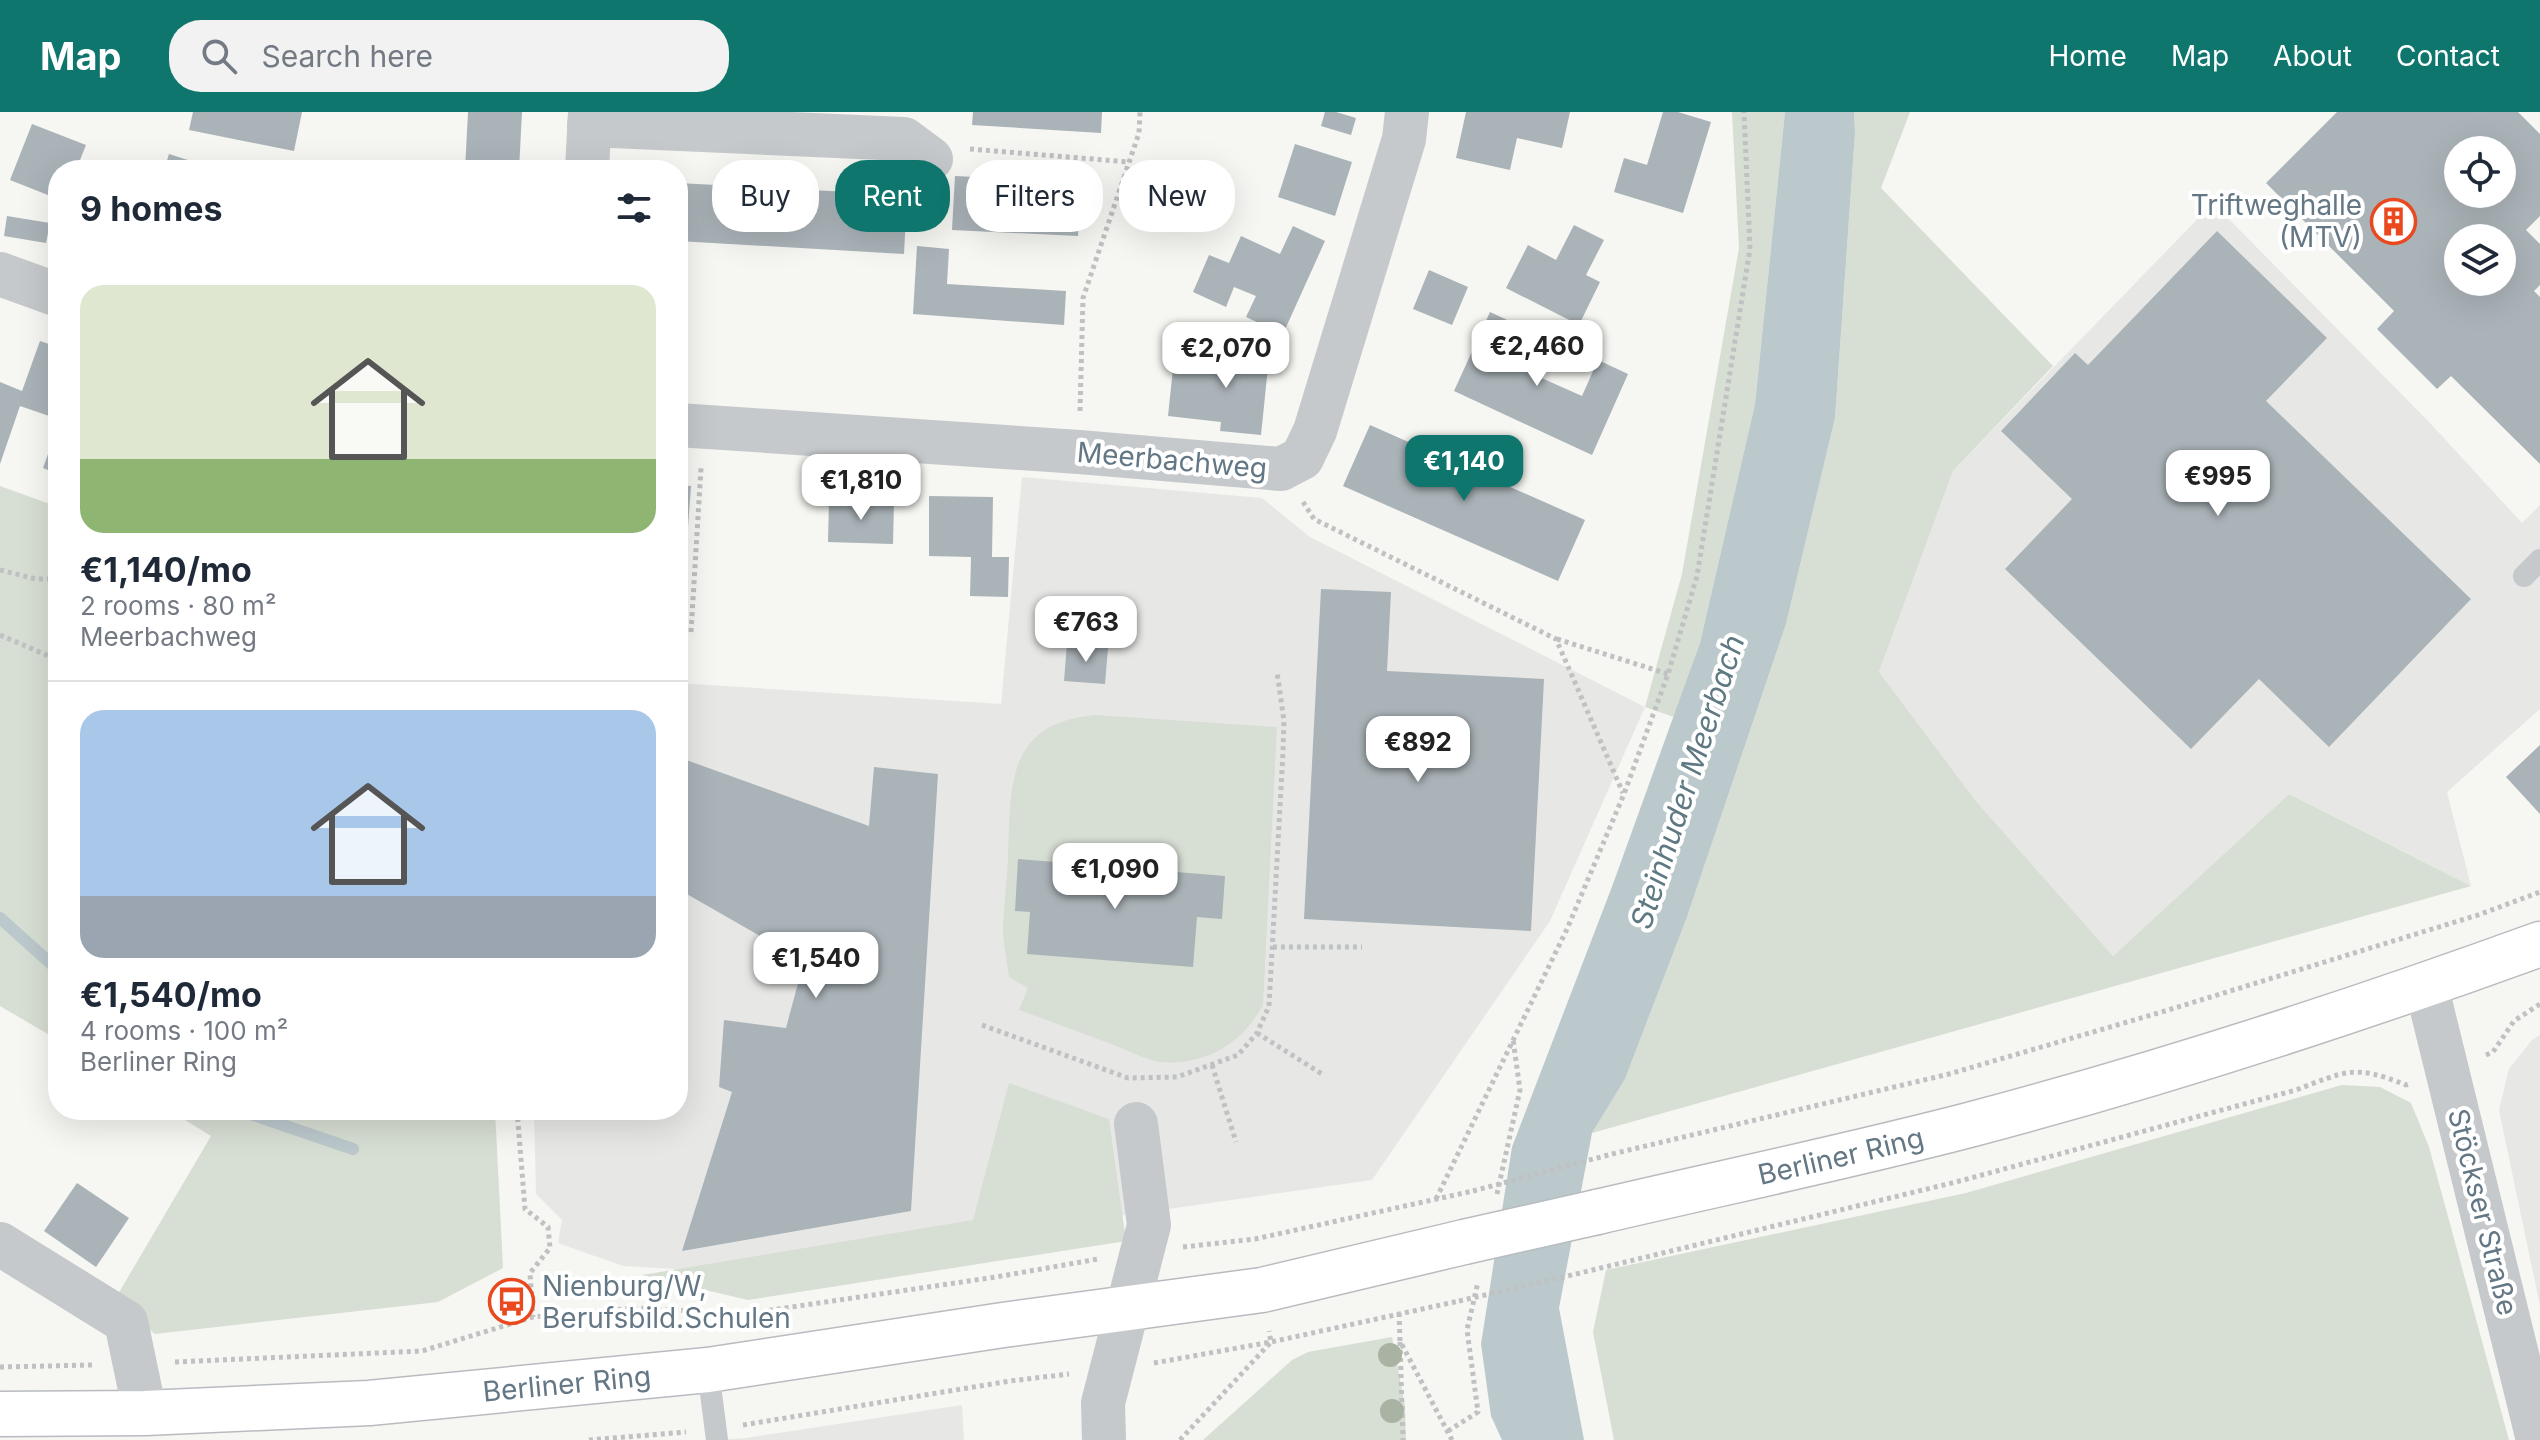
<!DOCTYPE html>
<html lang="en">
<head>
<meta charset="utf-8">
<style>
  body { margin:0; font-family:Inter,sans-serif; background:#f2f2f3; color:#1f2937; height:100vh; display:flex; flex-direction:column; font-size:30px; white-space:nowrap }
  * { box-sizing:border-box; margin:0 }
  p { font-size:26px; color:#747a83 }
  .icon { flex:none; width:44px; height:44px; fill:none; stroke:currentColor; stroke-width:2; stroke-linecap:round; stroke-linejoin:round }
  .map { position:relative; flex:1; overflow:hidden }
  .side { position:absolute; left:48px; top:48px; width:640px; height:960px; display:flex; flex-direction:column; background:#fff; border-radius:32px; box-shadow:0 8px 32px #0002 }
  .side>* { flex:none }
  .guide { position:absolute; left:712px; top:48px; width:760px; height:72px; display:flex; gap:16px }
  .controls { position:absolute; left:2444px; top:24px; display:grid; gap:16px }
  .controls a { display:grid; place-items:center; width:72px; height:72px; border-radius:50%; background:#fff; box-shadow:0 8px 32px #0002; font-size:40px }
  .price { position:absolute; translate:-50% -68px; padding:0 18px; border-radius:16px; background:#fff; color:#222; font-size:26px; line-height:52px; filter:drop-shadow(0 2px 4px #0008) }
  .price::after { content:''; position:absolute; left:50%; top:48px; width:24px; height:18px; margin-left:-12px; background:inherit; clip-path:polygon(0 0,100% 0,50% 100%) }
  .price.current { background:#0f766e; color:#fff }
  ul { padding:0; list-style:none }
  li { display:grid; align-content:center; gap:16px; height:424px; padding:0 32px }
  li+li { border-top:2px solid #e0e1e3 }
  li span { display:grid; place-items:center; height:248px; border-radius:24px; color:#555 }
  li>.icon { margin-inline-start:auto }
  span .icon { width:144px; height:144px; fill:#fffc; stroke-width:1 }
  li b { font-size:34px }
  h2 { display:flex; justify-content:space-between; align-items:center; height:96px; padding:0 32px; font-size:34px }
  .tag { padding:0 28px; border-radius:32px; background:#fff; box-shadow:0 8px 32px #0002; font-size:28px; line-height:72px }
  .tag.current { background:#0f766e; color:#fff }
  header { display:flex; align-items:center; gap:48px; box-sizing:border-box; height:112px; padding:0 40px; background:#0f766e; color:#fff }
  header strong { font-size:38px }
  nav { display:flex; gap:44px; margin-inline-start:auto; font-size:28px }
  .search { width:560px; height:72px; background:#f2f2f3; display:flex; align-items:center; gap:20px; box-sizing:border-box; padding:0 28px; border-radius:32px; color:#747a83; font-size:30px }
  .map>svg:first-child { display:block }
</style>
</head>
<body>
<header>
<strong>Map</strong>
<div class="search"><svg class="icon" aria-label="search" viewBox="0 0 24 24"><circle cx="10" cy="10" r="6"/><path d="M15 15l6 6"/></svg>Search here</div>
<nav><a>Home</a><a>Map</a><a>About</a><a>Contact</a></nav>
</header>
<div class="map">
<svg width="2540" height="1328" viewBox="0 0 2540 1328">
  <rect width="100%" height="100%" fill="#f6f6f2"/>
  <g fill="#e7e8e6">
    <path d="M2213,91L2430,311L2522,411L2540,393V597L2447,680L2471,774L2289,682L2113,844L1975,688L1879,560L1953,359Z"/>
    <path d="M1022,365L1262,386L1310,425L1645,595L1550,809L1372,1068L726,1160L623,1154L558,1131L562,1108L536,1082L534,998H678V571L1001,592Z"/>
    <path d="M2540,923V1194L2499,998L2509,957L2532,928Z"/>
    <path d="M962,1293L964,1328H715L746,1326Z"/>
  </g>
  <g fill="#d7ded3">
    <path d="M1732,0H1785L1755,292L1700,531L1674,605L1645,595L1682,462L1739,136Z"/>
    <path d="M1854,0H1910L1881,76L2053,254L1953,359L1879,560L1975,688L2113,844L2289,682L2471,774L1592,1021L1625,967L1687,805L1786,512L1835,306L1855,21Z"/>
    <path d="M0,374L58,395V928L0,894Z"/>
    <path d="M1095,603L1277,615L1263,893C1242,932 1205,954 1160,950C1147,948 1131,940 1119,935C1085,922 1052,910 1019,898L1028,876L1009,865C1007,849 1003,831 1003,815C1004,792 1007,770 1008,747C1011,676 1004,611 1095,603Z"/>
    <path d="M1009,971L1109,1007L1126,1129L748,1188L642,1163L973,1108Z"/>
    <path d="M2342,973L2380,975L2411,991L2429,1035L2509,1328H1614L1593,1220L1606,1158L1966,1081Z"/>
    <path d="M169,998H495L503,1156L438,1190L155,1222L114,1189L211,1024Z"/>
    <path d="M1392,1225L1405,1294L1406,1328H1203L1292,1248L1308,1240Z"/>
  </g>
  <path fill="#bbc8cc" d="M1785,0H1854L1855,21L1835,306L1786,512L1687,805L1625,967L1592,1021L1559,1196L1584,1328H1502L1491,1304L1481,1232L1512,1035L1613,772L1700,531L1755,292Z"/>
  <g fill="none" stroke-linecap="round" stroke-linejoin="round">
    <g stroke="#bbc8cc" stroke-width="12">
      <path d="M0,806L58,858"/>
      <path d="M239,998L353,1037"/>
    </g>
  </g>
  <g fill="#aab3b8" fill-rule="evenodd">
    <path d="M193,0H302L294,39L189,18Z"/>
    <path d="M468,0H522L519,58H465Z"/>
    <path d="M973,0H1102L1101,21L972,13Z"/>
    <path d="M1325,0H1336L1356,6L1351,23L1321,14Z"/>
    <path d="M1466,0H1570L1562,36L1517,26L1510,58L1456,46Z"/>
    <path d="M1663,0H1678L1711,10L1683,101L1614,80L1624,46L1647,53Z"/>
    <path d="M2337,0H2518L2540,22V104L2526,118L2540,132V173L2534,179L2540,185V352L2451,264L2437,277L2377,217L2394,199L2266,71ZM2458,38H2502V82H2458ZM2458,126H2502V170H2458Z"/>
    <path d="M32,12L86,33L76,58H58V87L10,68Z"/>
    <path d="M1295,32L1352,50L1335,104L1278,85Z"/>
    <path d="M169,42L216,57V58H164Z"/>
    <path d="M955,64L1081,70L1078,124L952,118Z"/>
    <path d="M678,71L907,83L904,142L678,129Z"/>
    <path d="M7,104L50,111L46,131L4,124Z"/>
    <path d="M1574,113L1604,128L1586,163L1600,170L1579,213L1506,176L1528,133L1556,148Z"/>
    <path d="M1293,114L1325,129L1283,222L1246,205L1256,184L1234,175L1226,195L1193,180L1209,143L1229,151L1241,124L1280,142Z"/>
    <path d="M2217,119L2327,226L2266,289L2471,487L2329,635L2259,567L2191,637L2005,457L2072,387L2001,319L2075,241L2088,253Z"/>
    <path d="M917,134L949,137L947,172L1066,179L1064,213L913,202Z"/>
    <path d="M1429,158L1468,175L1452,213L1413,197Z"/>
    <path d="M1490,200L1535,221L1519,256L1582,284L1598,248L1628,262L1592,343L1454,279Z"/>
    <path d="M1241,221L1282,237L1268,255L1261,323L1220,319L1221,310L1168,304L1173,256L1214,260L1215,250L1244,253Z"/>
    <path d="M40,229L58,235V307L20,294L0,352V270L22,279Z"/>
    <path d="M1370,313L1585,408L1558,469L1343,374Z"/>
    <path d="M58,314V362L43,356Z"/>
    <path d="M678,373L691,374L680,525H678Z"/>
    <path d="M929,384L993,385L992,445H1009L1008,485L970,484L971,445L929,444Z"/>
    <path d="M829,387L894,389L893,432L828,430Z"/>
    <path d="M1321,477L1391,480L1387,559L1544,567L1531,819L1304,807Z"/>
    <path d="M1067,532L1108,536L1105,572L1064,569Z"/>
    <path d="M2540,633V702L2506,665Z"/>
    <path d="M678,645L869,714L874,655L938,662L911,1099L682,1139L732,980L719,975L724,908L786,916L804,849L678,777Z"/>
    <path d="M1018,747L1225,764L1222,807L1197,805L1193,855L1027,842L1030,800L1015,799Z"/>
    <path d="M77,1071L129,1106L96,1155L44,1119Z"/>
  </g>
  <g fill="none" stroke-linecap="round" stroke-linejoin="round">
    <defs>
      <g id="primary">
        <path id="s1" d="M1597,1100C1721,1071 1846,1045 1969,1013C2162,962 2353,900 2540,832"/>
        <path id="s2" d="M0,1302L145,1301L369,1291L708,1258L1003,1213L1262,1178L1464,1130"/>
      </g>
    </defs>
    <use href="#primary" stroke="#b8bcc0" stroke-width="47"/>
    <g stroke="#bfc1c3" stroke-width="5" stroke-dasharray="4 4" stroke-linecap="butt">
      <path d="M970,37L1129,50"/>
      <path d="M1080,299L1083,186L1139,21L1140,0"/>
      <path d="M1303,390L1314,407L1556,527L1623,681"/>
      <path d="M0,458L36,467H58"/>
      <path d="M691,520L701,356"/>
      <path d="M0,523L58,548"/>
      <path d="M1557,527L1668,562"/>
      <path d="M1273,835H1362"/>
      <path d="M982,913L1128,966L1177,965L1238,943L1257,921L1269,894L1283,640L1284,609L1277,560"/>
      <path d="M1257,921L1322,962"/>
      <path d="M2486,943L2493,940L2514,909L2540,892"/>
      <path d="M1212,953L1236,1030"/>
      <path d="M517,998L525,1097L548,1115L550,1136L530,1161L533,1205"/>
      <path d="M1612,1042L1949,962L2165,899L2478,803L2540,780"/>
      <path d="M1497,1082L1520,978L1513,927"/>
      <path d="M1436,1087L1567,817L1624,682L1668,562L1697,464L1750,137L1744,0"/>
      <path d="M1183,1135L1255,1127L1473,1079"/>
      <path d="M1576,1162L1956,1070L2296,978C2346,959 2354,952 2406,973L2409,972"/>
      <path d="M1399,1201L1400,1229L1452,1328"/>
      <path d="M1400,1230L1403,1328"/>
      <path d="M175,1250L422,1239L533,1205L635,1196L744,1202L996,1165L1098,1147"/>
      <path d="M1154,1251L1271,1230L1459,1189"/>
      <path d="M0,1255L93,1253"/>
      <path d="M743,1313L1010,1269L1069,1262"/>
      <path d="M1448,1319L1478,1300L1467,1218L1478,1170"/>
      <path d="M589,1328L686,1320"/>
      <path d="M1180,1328L1271,1230L1269,1219"/>
    </g>
    <g stroke="#c6c9cc" stroke-width="22">
      <path d="M2524,464L2540,448"/>
      <path d="M708,1258L717,1328"/>
    </g>
    <g stroke="#c6c9cc" stroke-width="44">
      <path d="M589,13L904,27L931,47"/>
      <path d="M587,58L590,0"/>
      <path d="M0,162L58,183"/>
      <path d="M678,313L1079,340L1281,357L1302,346L1315,319L1404,27L1407,0"/>
      <path d="M2426,873L2538,1328"/>
      <path d="M0,1132L126,1210L145,1301"/>
      <path d="M1104,1328L1103,1291L1149,1113L1136,1012"/>
    </g>
    <use href="#primary" stroke="#fff" stroke-width="44"/>
    <defs>
      <path id="primary-bridge" d="M1464,1130L1597,1100"/>
    </defs>
    <use href="#primary-bridge" stroke="#b8bcc0" stroke-width="47" stroke-linecap="butt"/>
    <g stroke="#bfc1c3" stroke-width="5" stroke-dasharray="4 4" stroke-linecap="butt">
      <path d="M1473,1079L1612,1042"/>
      <path d="M1459,1189L1576,1162"/>
    </g>
    <use href="#primary-bridge" stroke="#fff" stroke-width="44"/>
  </g>
  <g fill="#a8b3a3">
    <circle cx="1390" cy="1243" r="12"/>
    <circle cx="1392" cy="1299" r="12"/>
  </g>
  <defs>
    <symbol id="building-ring" viewBox="-11 -11 22 22"><circle r="9.5" fill="#fff" stroke="#ea481e" stroke-width="1.5"/><path d="M-4-6H4V6H1V3H-1V6H-4ZM-2.5-4.3h1.7v1.8h-1.7ZM.8-4.3h1.7v1.8H.8ZM-2.5-1h1.7V.8h-1.7ZM.8-1h1.7V.8H.8Z" fill="#ea481e"/></symbol>
    <symbol id="bus-ring" viewBox="-11 -11 22 22"><circle r="9.5" fill="#fff" stroke="#ea481e" stroke-width="1.5"/><path d="M-5-6H5V4H4V6H2V4H-2V6H-4V4H-5ZM-3.5-4V0h7V-4ZM-3.5 1.2v1.5H-2V1.2ZM2 1.2v1.5H3.5V1.2Z" fill="#ea481e"/></symbol>
  </defs>
  <g fill-rule="evenodd">
    <use href="#building-ring" x="2368" y="84" width="51" height="51"/>
    <use href="#bus-ring" x="486" y="1164" width="51" height="51"/>
  </g>
  <g text-anchor="middle" stroke-width="8" stroke-linejoin="round" paint-order="stroke">
    <g font-size="28" fill="#647785" stroke="#fff" text-anchor="end">
      <text x="2362" y="103">Triftweghalle<tspan x="2362" dy="32">(MTV)</tspan></text>
      <text x="542" y="1184" text-anchor="start">Nienburg/W,<tspan x="542" dy="32">Berufsbild.Schulen</tspan></text>
    </g>
    <g font-size="28" fill="#647785" stroke="#fff">
      <text transform="translate(1172 348) rotate(5)" y="10">Meerbachweg</text>
      <text dy="10" stroke="none"><textPath href="#s1" startOffset="250">Berliner Ring</textPath></text>
      <text transform="translate(2483 1100) rotate(76)" y="10">Stöckser Straße</text>
      <text dy="10" stroke="none"><textPath href="#s2" startOffset="568">Berliner Ring</textPath></text>
    </g>
    <g font-size="30" font-style="italic" fill="#5f7982" stroke="#fff">
      <text transform="translate(1688 670) rotate(-72)" y="10">Steinhuder Meerbach</text>
    </g>
  </g>
</svg>
<div class="controls">
<a><svg class="icon" aria-label="locate" viewBox="0 0 24 24"><circle cx="12" cy="12" r="6"/><path d="M12 2v4M12 18v4M2 12h4M18 12h4"/></svg></a>
<a><svg class="icon" aria-label="layers" viewBox="0 0 24 24"><path d="M12 4l9 5-9 5-9-5zM3 14l9 5 9-5"/></svg></a>
</div>
<b class="price" style="left:1537px;top:276px">€2,460</b>
<b class="price" style="left:1226px;top:278px">€2,070</b>
<b class="price current" style="left:1464px;top:391px">€1,140</b>
<b class="price" style="left:2218px;top:406px">€995</b>
<b class="price" style="left:861px;top:410px">€1,810</b>
<b class="price" style="left:1086px;top:552px">€763</b>
<b class="price" style="left:1418px;top:672px">€892</b>
<b class="price" style="left:1115px;top:799px">€1,090</b>
<b class="price" style="left:816px;top:888px">€1,540</b>
<div class="guide">
<a class="tag">Buy</a>
<a class="tag current">Rent</a>
<a class="tag">Filters</a>
<a class="tag">New</a>
</div>
<section class="side">
<h2>9 homes<svg class="icon" aria-label="filters" viewBox="0 0 24 24"><path d="M4 7h16M4 17h16"/><circle cx="9" cy="7" r="2"/><circle cx="15" cy="17" r="2"/></svg></h2>
<ul>
<li><span style="background:linear-gradient(#dfe7d0 70%,#8fb573 0)"><svg class="icon" aria-label="home" viewBox="0 0 24 24"><path d="M3 11l9-7 9 7M6 9v11h12V9"/></svg></span><div><b>€1,140/mo</b><p>2 rooms · 80 m²</p><p>Meerbachweg</p></div></li>
<li><span style="background:linear-gradient(#a9c7e8 75%,#9aa5b1 0)"><svg class="icon" aria-label="home" viewBox="0 0 24 24"><path d="M3 11l9-7 9 7M6 9v11h12V9"/></svg></span><div><b>€1,540/mo</b><p>4 rooms · 100 m²</p><p>Berliner Ring</p></div></li>
</ul>
</section>
</div>
</body>
</html>
